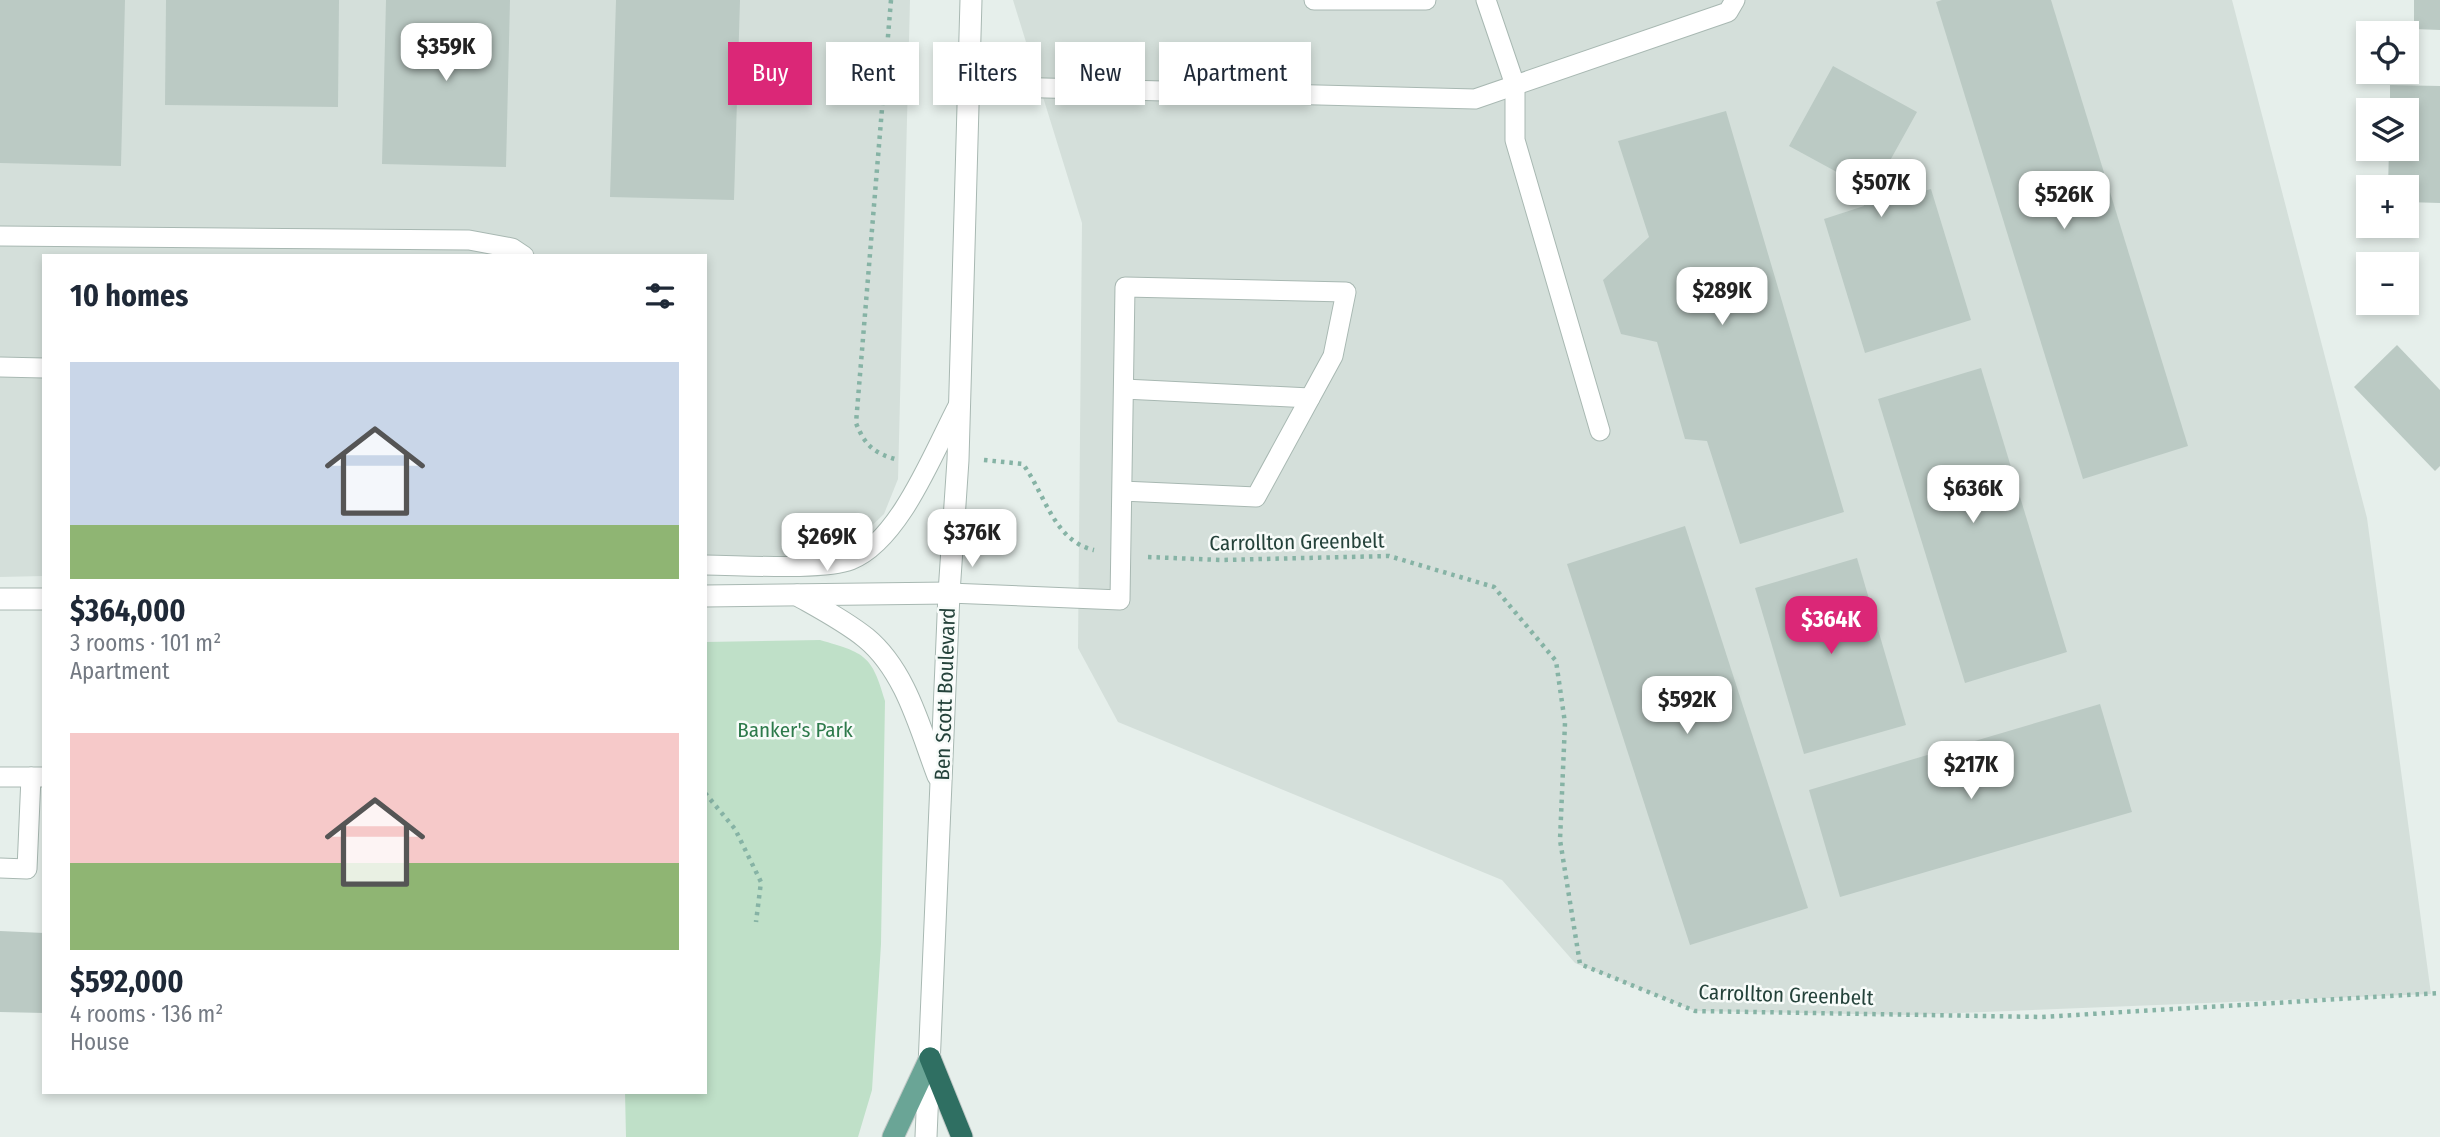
<!DOCTYPE html>
<html lang="en">
<head>
<meta charset="utf-8">
<style>
  body { margin:0; font-family:"Fira Sans Condensed",sans-serif; background:#f6f6f7; color:#1f2937; height:100vh; display:flex; flex-direction:column; font-size:26px; white-space:nowrap }
  * { box-sizing:border-box; margin:0 }
  p { font-size:23px; color:#747a83 }
  .icon { flex:none; width:38px; height:38px; fill:none; stroke:currentColor; stroke-width:2; stroke-linecap:round; stroke-linejoin:round }
  .map { position:relative; flex:1; overflow:hidden }
  .sheet { position:absolute; left:42px; top:254px; width:665px; height:840px; display:flex; flex-direction:column; background:#fff; border-radius:0px; box-shadow:0 4px 10px #0003 }
  .sheet>* { flex:none }
  .guide { position:absolute; left:728px; top:42px; width:665px; height:63px; display:flex; gap:14px }
  .controls { position:absolute; left:2356px; top:21px; display:grid; gap:14px }
  .controls a { display:grid; place-items:center; width:63px; height:63px; border-radius:0px; background:#fff; box-shadow:0 4px 10px #0003; font-size:35px }
  .price { position:absolute; translate:-50% -60px; padding:0 16px; border-radius:14px; background:#fff; color:#222; font-size:23px; line-height:46px; filter:drop-shadow(0 2px 4px #0008) }
  .price::after { content:''; position:absolute; left:50%; top:42px; width:21px; height:16px; margin-left:-10px; background:inherit; clip-path:polygon(0 0,100% 0,50% 100%) }
  .price.current { background:#db2777; color:#fff }
  ul { padding:0; list-style:none }
  li { display:grid; align-content:center; gap:14px; height:371px; padding:0 28px }
  li span { display:grid; place-items:center; height:217px; border-radius:0px; color:#555 }
  li>.icon { margin-inline-start:auto }
  span .icon { width:126px; height:126px; fill:#fffc; stroke-width:1 }
  li b { font-size:30px }
  h2 { display:flex; justify-content:space-between; align-items:center; height:84px; padding:0 28px; font-size:30px }
  .chip { padding:0 24px; border-radius:0px; background:#fff; box-shadow:0 4px 10px #0003; font-size:24px; line-height:63px }
  .chip.current { background:#db2777; color:#fff }
  .map>svg:first-child { display:block }
</style>
</head>
<body>
<div class="map">
<svg width="2440" height="1137" viewBox="0 0 2440 1137">
  <rect width="100%" height="100%" fill="#e6efeb"/>
  <g fill="#d4dfda">
    <path d="M0,0H910L898,479L884,514L854,543L805,557L705,559V256H44V576L0,577Z"/>
    <path d="M1013,0H2232L2367,518L2431,994L1909,1015L1695,1011L1575,963L1502,880L1118,722L1078,648L1082,223Z"/>
  </g>
  <path fill="#bfe0c8" d="M820,640C865,653 872,655 885,701L881,944L872,1090L858,1137H626L625,1092H705V642Z"/>
  <g fill="#bbcac4">
    <path d="M0,0H125L121,166L0,163Z"/>
    <path d="M166,0H339L338,107L165,105Z"/>
    <path d="M386,0H510L506,167L382,164Z"/>
    <path d="M616,0H740L734,200L610,197Z"/>
    <path d="M1942,0H2051L2188,446L2083,479L1936,2Z"/>
    <path d="M2414,0H2440V30L2414,29Z"/>
    <path d="M1833,66L1917,112L1882,175L1890,201L1931,189L1971,320L1865,353L1824,219L1864,206L1857,183L1789,146Z"/>
    <path d="M2390,85L2440,86V203L2406,202V187H2388L2389,149H2406V110H2390Z"/>
    <path d="M1726,111L1844,512L1740,544L1707,441L1685,439L1657,342L1621,334L1603,280L1649,237L1618,141Z"/>
    <path d="M2397,345L2440,390V466L2435,471L2354,387Z"/>
    <path d="M1981,368L2067,652L1965,683L1878,399Z"/>
    <path d="M1685,526L1808,908L1690,945L1567,564Z"/>
    <path d="M1857,558L1906,725L1804,754L1755,588Z"/>
    <path d="M2100,704L2132,812L1840,897L1809,790Z"/>
    <path d="M0,931L44,933V1013L0,1012Z"/>
  </g>
  <g fill="none" stroke-linecap="round" stroke-linejoin="round">
    <defs>
      <g id="lane">
        <path d="M1314,0H1426"/>
        <path d="M1486,0L1515,85V140L1600,431"/>
        <path d="M968,86L1475,99L1728,12L1735,0"/>
        <path d="M0,236L469,240L512,248L524,256"/>
        <path d="M0,367L44,368"/>
        <path d="M1124,389L1310,398"/>
        <path d="M705,565C739,565 823,571 851,560C901,540 935,448 960,402"/>
        <path d="M949,593L1120,600L1125,287L1346,292L1333,356L1256,497L1122,491"/>
        <path d="M0,777H43"/>
        <path d="M0,868L27,869L31,777"/>
      </g>
      <g id="street">
        <path d="M797,595C820,608 845,621 866,638C906,671 920,729 938,776"/>
        <path d="M705,596L949,593"/>
        <path d="M0,599H44"/>
        <path d="M926,1137L949,593L958,460L971,0"/>
      </g>
      <path id="primary" d="M893,1137L930,1058"/>
      <path id="highway" d="M930,1058L962,1137"/>
    </defs>
    <use href="#lane" stroke="#a8b8b2" stroke-width="21"/>
    <use href="#street" stroke="#a8b8b2" stroke-width="23"/>
    <use href="#primary" stroke="#c2cac8" stroke-width="23"/>
    <use href="#highway" stroke="#c2cac8" stroke-width="23"/>
    <g stroke="#86b3a5" stroke-width="4.5" stroke-dasharray="3.5 5" stroke-linecap="butt">
      <path d="M891,0L856,423C865,446 875,454 899,460"/>
      <path d="M984,460L1023,464C1046,496 1054,541 1094,550"/>
      <path d="M1148,557L1221,560L1389,556L1494,587L1556,661L1565,723L1560,840L1580,964L1695,1011L2041,1017L2440,993"/>
      <path d="M705,793L735,829L761,882L756,922"/>
    </g>
    <use href="#lane" stroke="#fff" stroke-width="19"/>
    <use href="#street" stroke="#fff" stroke-width="21"/>
    <use href="#primary" stroke="#6aa596" stroke-width="21"/>
    <use href="#highway" stroke="#2f6f62" stroke-width="21"/>
  </g>
  <g text-anchor="middle" stroke-width="5" stroke-linejoin="round" paint-order="stroke">
    <g font-size="21" fill="#24423a" stroke="#f7fbf9">
      <text transform="translate(1297 542) rotate(-1)" y="7">Carrollton Greenbelt</text>
      <text transform="translate(945 694) rotate(-88)" y="7">Ben Scott Boulevard</text>
      <text transform="translate(1786 995) rotate(2)" y="7">Carrollton Greenbelt</text>
    </g>
    <g font-size="21" fill="#2d7a4b" stroke="#f7fbf9">
      <text x="795" y="737">Banker's Park</text>
    </g>
  </g>
</svg>
<div class="controls">
<a><svg class="icon" aria-label="locate" viewBox="0 0 24 24"><circle cx="12" cy="12" r="6"/><path d="M12 2v4M12 18v4M2 12h4M18 12h4"/></svg></a>
<a><svg class="icon" aria-label="layers" viewBox="0 0 24 24"><path d="M12 4l9 5-9 5-9-5zM3 14l9 5 9-5"/></svg></a>
<a>+</a>
<a>−</a>
</div>
<b class="price" style="left:446px;top:83px">$359K</b>
<b class="price" style="left:1881px;top:219px">$507K</b>
<b class="price" style="left:2064px;top:231px">$526K</b>
<b class="price" style="left:1722px;top:327px">$289K</b>
<b class="price" style="left:1973px;top:525px">$636K</b>
<b class="price" style="left:972px;top:569px">$376K</b>
<b class="price" style="left:827px;top:573px">$269K</b>
<b class="price current" style="left:1831px;top:656px">$364K</b>
<b class="price" style="left:1687px;top:736px">$592K</b>
<b class="price" style="left:1971px;top:801px">$217K</b>
<div class="guide">
<a class="chip current">Buy</a>
<a class="chip">Rent</a>
<a class="chip">Filters</a>
<a class="chip">New</a>
<a class="chip">Apartment</a>
</div>
<section class="sheet">
<h2>10 homes<svg class="icon" aria-label="filters" viewBox="0 0 24 24"><path d="M4 7h16M4 17h16"/><circle cx="9" cy="7" r="2"/><circle cx="15" cy="17" r="2"/></svg></h2>
<ul>
<li><span style="background:linear-gradient(#c9d6e8 75%,#8fb573 0)"><svg class="icon" aria-label="home" viewBox="0 0 24 24"><path d="M3 11l9-7 9 7M6 9v11h12V9"/></svg></span><div><b>$364,000</b><p>3 rooms · 101 m²</p><p>Apartment</p></div></li>
<li><span style="background:linear-gradient(#f6c9c9 60%,#8fb573 0)"><svg class="icon" aria-label="home" viewBox="0 0 24 24"><path d="M3 11l9-7 9 7M6 9v11h12V9"/></svg></span><div><b>$592,000</b><p>4 rooms · 136 m²</p><p>House</p></div></li>
</ul>
</section>
</div>
</body>
</html>
